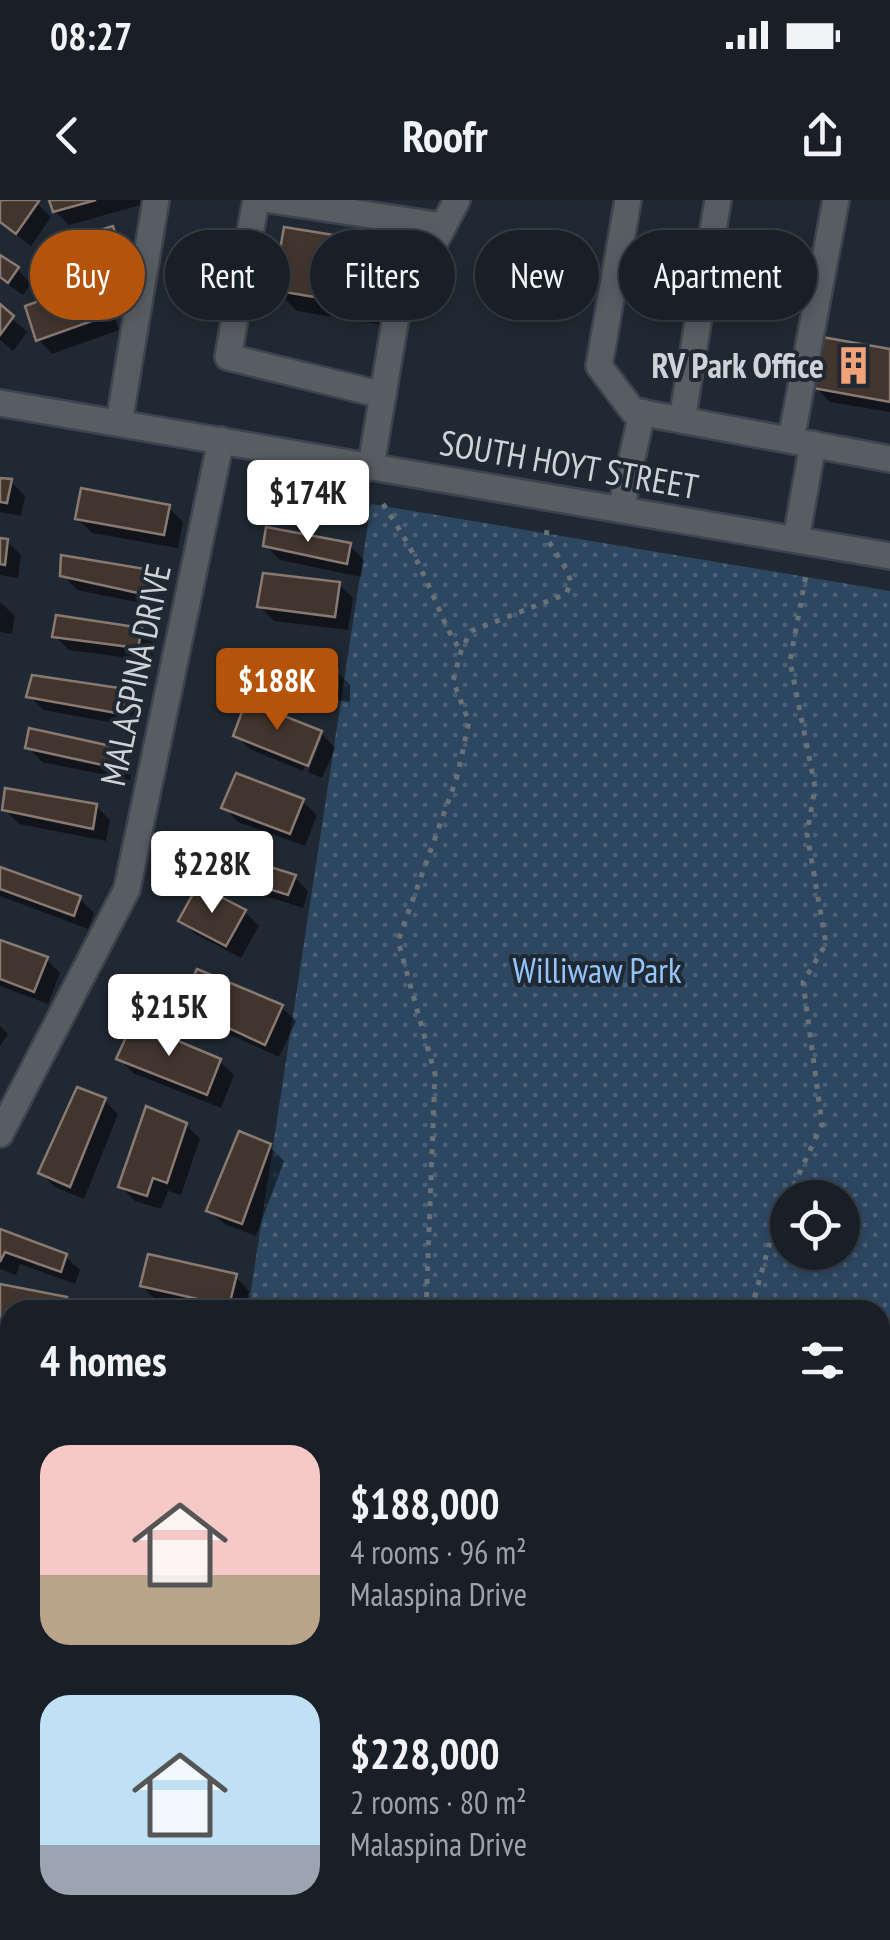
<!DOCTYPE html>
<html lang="en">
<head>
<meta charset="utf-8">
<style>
  body { margin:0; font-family:"PT Sans Narrow",sans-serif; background:#252c32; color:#f1f3f6; height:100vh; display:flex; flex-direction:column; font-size:38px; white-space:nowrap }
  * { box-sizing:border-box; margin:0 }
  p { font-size:32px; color:#9fa2a7 }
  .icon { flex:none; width:55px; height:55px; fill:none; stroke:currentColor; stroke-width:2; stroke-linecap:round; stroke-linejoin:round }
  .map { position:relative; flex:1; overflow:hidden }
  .details { position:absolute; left:0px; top:1100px; width:890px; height:640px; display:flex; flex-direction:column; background:#181f26; border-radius:30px 30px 0 0; box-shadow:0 5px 15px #0003,0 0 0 2px #363d43 }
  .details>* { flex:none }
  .guide { position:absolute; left:30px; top:30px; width:830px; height:90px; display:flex; gap:20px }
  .buttons { position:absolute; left:770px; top:980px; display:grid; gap:20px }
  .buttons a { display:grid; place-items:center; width:90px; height:90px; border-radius:50%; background:#181f26; box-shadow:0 5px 15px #0003,0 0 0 2px #363d43; font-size:50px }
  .price { position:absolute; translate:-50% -85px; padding:0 22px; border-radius:10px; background:#fff; color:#222; font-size:32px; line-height:65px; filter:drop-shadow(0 2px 5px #0008) }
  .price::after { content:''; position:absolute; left:50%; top:60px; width:30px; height:22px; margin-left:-15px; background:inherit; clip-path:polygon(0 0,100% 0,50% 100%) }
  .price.on { background:#b45309; color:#fff }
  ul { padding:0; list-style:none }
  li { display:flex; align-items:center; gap:30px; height:250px; padding:0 40px }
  li span { display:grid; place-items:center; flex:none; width:280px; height:200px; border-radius:30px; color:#555 }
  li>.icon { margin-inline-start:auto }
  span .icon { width:120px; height:120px; fill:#fffc; stroke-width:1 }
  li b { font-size:42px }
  h2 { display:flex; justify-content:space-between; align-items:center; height:120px; padding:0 40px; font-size:42px }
  .pill { padding:0 35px; border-radius:45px; background:#181f26; box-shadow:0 5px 15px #0003,0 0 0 2px #363d43; font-size:35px; line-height:90px }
  .pill.on { background:#b45309; color:#fff }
  .status { display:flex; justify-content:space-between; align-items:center; height:70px; padding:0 50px; background:#181f26; direction:ltr }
  .status svg { height:28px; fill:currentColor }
  header { display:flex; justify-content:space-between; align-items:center; height:130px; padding:0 40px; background:#181f26; font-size:45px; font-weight:700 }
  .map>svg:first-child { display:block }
</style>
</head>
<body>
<div class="status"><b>08:27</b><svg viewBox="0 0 49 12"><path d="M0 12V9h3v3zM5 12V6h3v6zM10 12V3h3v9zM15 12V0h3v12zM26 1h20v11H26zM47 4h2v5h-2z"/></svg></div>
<header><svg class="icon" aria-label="back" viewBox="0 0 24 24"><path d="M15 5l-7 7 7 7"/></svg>Roofr<svg class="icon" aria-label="share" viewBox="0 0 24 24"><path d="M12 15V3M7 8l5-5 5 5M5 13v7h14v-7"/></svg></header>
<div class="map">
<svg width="890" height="1740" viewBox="0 0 890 1740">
  <defs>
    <pattern id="forest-firs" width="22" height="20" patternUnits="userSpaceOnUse" patternTransform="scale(2.5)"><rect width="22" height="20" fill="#3a6592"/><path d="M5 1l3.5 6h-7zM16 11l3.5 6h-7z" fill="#557aa1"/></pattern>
    <pattern id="park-dots" width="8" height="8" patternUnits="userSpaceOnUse" patternTransform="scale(2.5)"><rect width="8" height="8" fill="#2e4761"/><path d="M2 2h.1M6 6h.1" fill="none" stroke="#4b6177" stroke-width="1.8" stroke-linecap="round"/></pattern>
  </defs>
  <rect width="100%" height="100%" fill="#202933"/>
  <path fill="#2e4761" d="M229,1730H360L358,1740H228Z"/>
  <path fill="url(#forest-firs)" d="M158,1730H229L227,1740H156Z"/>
  <path fill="url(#park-dots)" fill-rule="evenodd" d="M371,304L890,391V1305L880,1360V1110H248ZM788,998H842V1052H788Z"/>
  <g fill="#0007">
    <path d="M0,0H33L51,17L31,46L0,23Z"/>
    <path d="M51,0H143L144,4L69,25L55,11Z"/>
    <path d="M112,29L126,43L132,64L69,82L54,68Z"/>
    <path d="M376,45L397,66L388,126L297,111L276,90Z"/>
    <path d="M0,58L17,69L31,84L23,95L0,79Z"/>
    <path d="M93,84L108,98L119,130L52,154L38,139Z"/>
    <path d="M0,108L27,132L13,151L0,140Z"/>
    <path d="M890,151V212L830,202L816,188Z"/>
    <path d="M0,280L11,282L25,296L21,316L0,312Z"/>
    <path d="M169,308L183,322L178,348L92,333L77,319Z"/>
    <path d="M0,340L7,341L21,355L18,378L0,375Z"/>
    <path d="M265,345L350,346L364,360L361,377L280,360Z"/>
    <path d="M150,372L164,386L161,407L77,390L63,375Z"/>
    <path d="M339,384L353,398L348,430L274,421L260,407Z"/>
    <path d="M0,402L15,416L12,434L0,432Z"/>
    <path d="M141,430L155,444L152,461L69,450L55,436Z"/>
    <path d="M336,471L350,485V502L256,486L242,472Z"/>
    <path d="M125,491L139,505L136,527L43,510L29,496Z"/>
    <path d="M321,533L335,548L322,578L308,572L322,537H317L303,571L250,549L236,535Z"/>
    <path d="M28,547L119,551L133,565L130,580L42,562Z"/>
    <path d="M302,601L317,615L305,646L238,622L224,607Z"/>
    <path d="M96,606L110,620L106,641L19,624L4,609Z"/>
    <path d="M201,666L294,677L308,691L303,708L215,680Z"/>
    <path d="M0,670L80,699L94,713L88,729L0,696Z"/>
    <path d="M245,712L259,726L241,758L195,734L181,720Z"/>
    <path d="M0,742L46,759L60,773L48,804L0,786Z"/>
    <path d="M182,805L281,807L296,821L279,857L196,819Z"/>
    <path d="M0,826L8,834L0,846Z"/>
    <path d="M119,859L219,861L234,875L221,908L133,873Z"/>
    <path d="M104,900L118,914L84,999L55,987L41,973Z"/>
    <path d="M186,925L200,939L181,995L168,991L161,1009L135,1001L121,987Z"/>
    <path d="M270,947L284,961L256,1036L224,1024L209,1010Z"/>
    <path d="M0,1032L65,1056L80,1070L75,1084L20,1064L16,1075L0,1069Z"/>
    <path d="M235,1076L249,1091L245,1110H204L156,1100L142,1086Z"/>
    <path d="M0,1086L66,1099L76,1110H10V1153L0,1151Z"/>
    <path d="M0,1182L10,1184V1215L0,1214Z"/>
    <path d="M0,1254L10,1264V1301L0,1303Z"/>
    <path d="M0,1306L6,1361L0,1362Z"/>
    <path d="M0,1484H10V1591L0,1589Z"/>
    <path d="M486,1730H631L629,1740H484Z"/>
  </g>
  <g fill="#42352e" stroke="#887971" stroke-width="2.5">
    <path d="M0,0H37L39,1L16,34L0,22Z"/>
    <path d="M49,0H96L53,12Z"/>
    <path d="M113,26L120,50L52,69L44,46Z"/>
    <path d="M284,27L377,42L367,106L273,90Z"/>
    <path d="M0,55L19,67L8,83L0,77Z"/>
    <path d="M94,81L106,116L36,141L25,106Z"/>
    <path d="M0,104L14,116L0,135Z"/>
    <path d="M822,137L890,149V202L813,188Z"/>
    <path d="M0,278L12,279L7,303L0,302Z"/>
    <path d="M81,288L170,305L164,335L75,319Z"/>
    <path d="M266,327L351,343L347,364L263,346Z"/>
    <path d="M0,338L8,339L5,365L0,364Z"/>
    <path d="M61,355L151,370L147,395L60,376Z"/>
    <path d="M263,373L340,382L335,417L257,407Z"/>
    <path d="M56,415L142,428L138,448L52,437Z"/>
    <path d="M244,451L337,468V489L239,473Z"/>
    <path d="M32,475L126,489L122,514L26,497Z"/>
    <path d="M246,501L322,531L308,566L233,536Z"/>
    <path d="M29,528L120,548L116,568L25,548Z"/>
    <path d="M236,573L304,599L290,634L221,608Z"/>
    <path d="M5,588L97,604L93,629L2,610Z"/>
    <path d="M206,647L296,675L288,695L198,667Z"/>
    <path d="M0,667L81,696L74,716L0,689Z"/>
    <path d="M198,685L246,710L226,746L178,721Z"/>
    <path d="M0,740L48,757L34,792L0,779Z"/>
    <path d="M197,769L283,805L265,845L179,805Z"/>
    <path d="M133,822L221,859L207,895L116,859Z"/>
    <path d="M77,887L106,898L70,987L38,973Z"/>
    <path d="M146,906L187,923L167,983L153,978L147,996L118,987Z"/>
    <path d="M239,931L271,944L242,1024L206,1011Z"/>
    <path d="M0,1029L67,1054L61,1072L5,1052L0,1062Z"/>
    <path d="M148,1054L237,1074L229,1106L140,1086Z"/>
    <path d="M0,1084L67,1097L64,1110H10V1137L0,1135Z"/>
    <path d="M0,1180L10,1182V1204L0,1203Z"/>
    <path d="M0,1482H10V1535H7L3,1578H0Z"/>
    <path d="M483,1730H589L588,1740H481Z"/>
  </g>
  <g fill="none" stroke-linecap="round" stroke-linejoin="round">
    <defs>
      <g id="minor">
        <path d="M256,0L228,157L383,195"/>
        <path d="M271,0L443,26"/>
        <path d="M628,0L599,166L633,211L890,259"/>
        <path d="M0,203L890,356"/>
        <path d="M682,220L718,0"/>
        <path d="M119,223L156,0"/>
        <path d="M791,240L836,0"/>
        <path d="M371,266L396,116L457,0"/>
        <path d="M621,309L642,212"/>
        <path d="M796,339L813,244"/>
        <path d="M0,934L127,689L221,240"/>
        <path d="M0,1410H10"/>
        <path d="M412,1740L413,1730"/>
        <path d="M646,1740L648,1730"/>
      </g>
      <g id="major">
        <path d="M880,1571L890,1514"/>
        <path d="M851,1740L852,1730"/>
      </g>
    </defs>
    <use href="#minor" stroke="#3c444e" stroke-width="30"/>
    <use href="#major" stroke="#3c444e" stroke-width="30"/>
    <g stroke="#687078" stroke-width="5" stroke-dasharray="5 8" stroke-linecap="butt">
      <path d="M383,304C399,328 414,353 426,380C438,404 445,429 461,451"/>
      <path d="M788,998L822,924L803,782L826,744L807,634L815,587L790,461L807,370"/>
      <path d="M426,1110L435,874L398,741L457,577L469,522L453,481L461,451L471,431L566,394L571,383L568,372L546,337L548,323"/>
      <path d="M751,1110L775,1024L788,998"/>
    </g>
    <use href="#minor" stroke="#585d62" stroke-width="25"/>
    <use href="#major" stroke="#87909b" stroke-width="25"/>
  </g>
  <defs>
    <symbol id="building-bare" viewBox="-9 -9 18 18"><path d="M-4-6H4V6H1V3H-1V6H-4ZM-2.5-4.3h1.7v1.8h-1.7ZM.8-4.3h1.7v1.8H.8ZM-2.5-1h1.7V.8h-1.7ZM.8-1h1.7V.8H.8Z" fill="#f0a378" stroke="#202933" stroke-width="2.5" paint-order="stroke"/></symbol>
  </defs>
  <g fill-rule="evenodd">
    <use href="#building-bare" x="826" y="138" width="55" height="55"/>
  </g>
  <g text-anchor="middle" stroke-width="8" stroke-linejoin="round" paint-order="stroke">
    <g font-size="35" font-weight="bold" fill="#cdd3d9" stroke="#202933" text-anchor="end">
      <text x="824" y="178">RV Park Office</text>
    </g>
    <g font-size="35" fill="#cdd3d9" stroke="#202933">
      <text transform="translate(569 265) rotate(10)" y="12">SOUTH HOYT STREET</text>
      <text transform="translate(136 475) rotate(-78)" y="12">MALASPINA DRIVE</text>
    </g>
    <g font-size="35" fill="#93c5fb" stroke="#202933">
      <text x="597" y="783">Williwaw Park</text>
    </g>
  </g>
</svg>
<div class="buttons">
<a><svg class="icon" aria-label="locate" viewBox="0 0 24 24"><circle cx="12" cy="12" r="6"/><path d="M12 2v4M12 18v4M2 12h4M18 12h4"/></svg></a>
</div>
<b class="price" style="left:308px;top:345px">$174K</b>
<b class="price on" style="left:277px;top:533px">$188K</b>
<b class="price" style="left:212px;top:716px">$228K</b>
<b class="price" style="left:169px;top:859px">$215K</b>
<div class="guide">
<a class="pill on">Buy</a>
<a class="pill">Rent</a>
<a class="pill">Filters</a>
<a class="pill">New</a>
<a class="pill">Apartment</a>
</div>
<section class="details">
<h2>4 homes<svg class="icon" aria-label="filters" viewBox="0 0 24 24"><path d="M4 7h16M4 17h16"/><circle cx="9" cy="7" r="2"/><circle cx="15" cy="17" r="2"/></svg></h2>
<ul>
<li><span style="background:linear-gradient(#f6c9c9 65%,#b9a48a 0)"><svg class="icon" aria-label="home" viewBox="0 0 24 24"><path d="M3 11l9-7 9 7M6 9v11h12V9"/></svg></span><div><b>$188,000</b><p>4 rooms · 96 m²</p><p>Malaspina Drive</p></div></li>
<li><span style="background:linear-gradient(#bfe0f5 75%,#9aa5b1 0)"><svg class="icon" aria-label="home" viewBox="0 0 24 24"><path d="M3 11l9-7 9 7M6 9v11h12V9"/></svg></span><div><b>$228,000</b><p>2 rooms · 80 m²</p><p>Malaspina Drive</p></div></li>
</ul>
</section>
</div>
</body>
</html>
